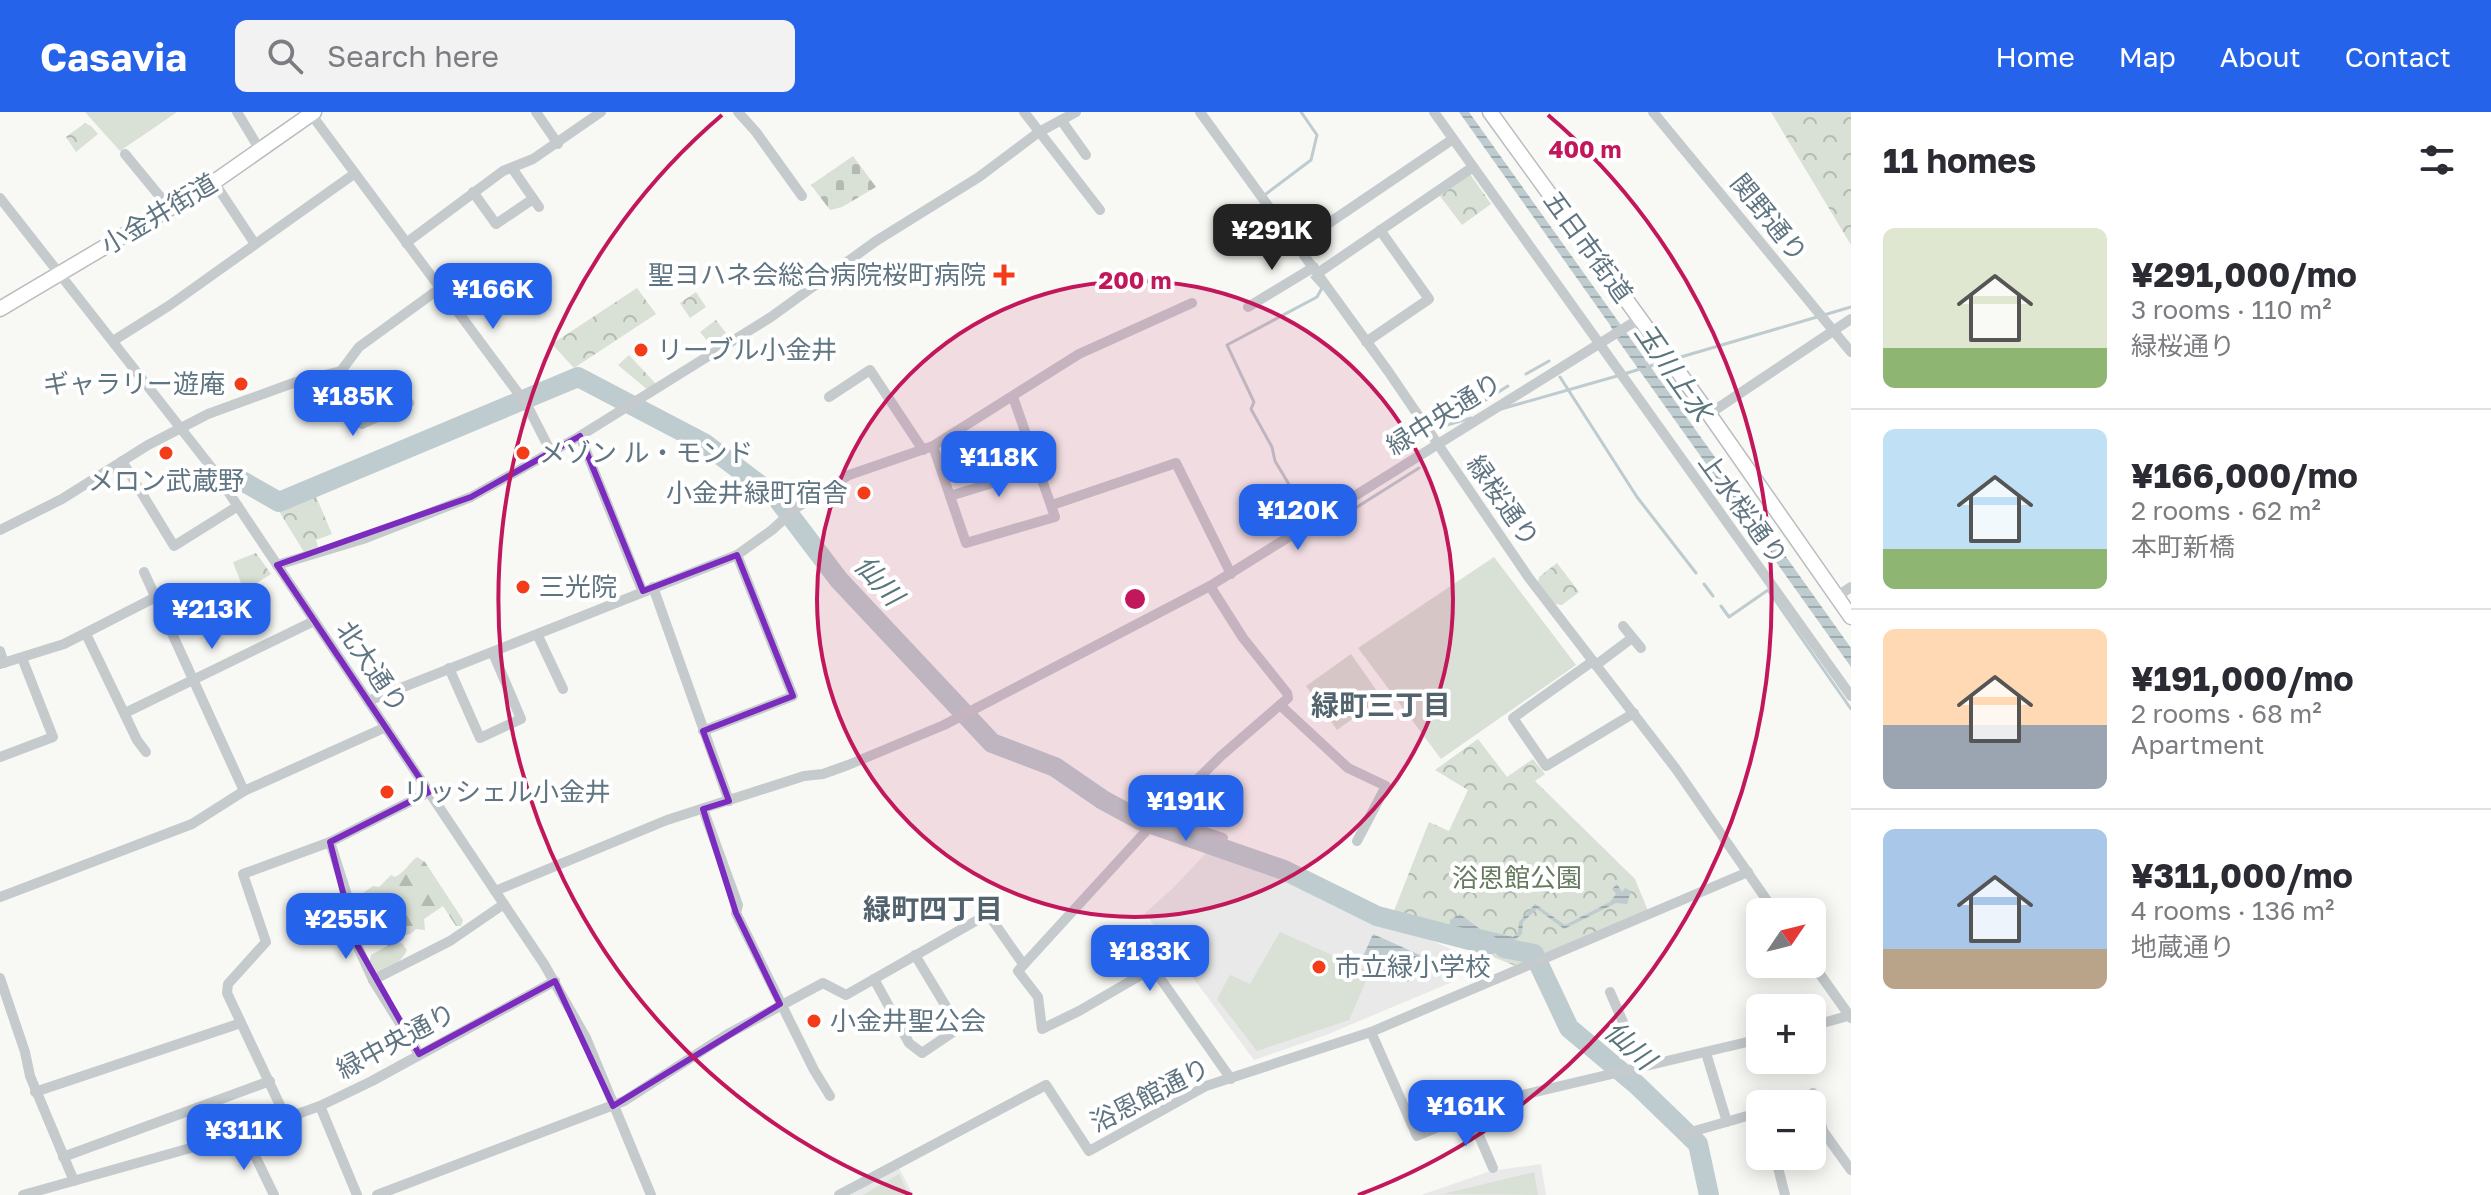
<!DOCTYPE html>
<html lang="en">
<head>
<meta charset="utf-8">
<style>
  body { margin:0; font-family:"Golos Text","Noto Sans JP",sans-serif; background:#f2f2f3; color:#2b2b33; height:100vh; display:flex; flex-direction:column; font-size:30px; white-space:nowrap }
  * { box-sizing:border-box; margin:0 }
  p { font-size:26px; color:#7c7c81 }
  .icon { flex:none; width:44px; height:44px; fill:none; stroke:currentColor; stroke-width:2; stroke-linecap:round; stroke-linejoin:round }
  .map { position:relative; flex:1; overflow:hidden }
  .panel { display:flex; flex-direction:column; background:#fff; width:640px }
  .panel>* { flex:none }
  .needle { width:52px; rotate:55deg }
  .fabs { position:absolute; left:1746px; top:786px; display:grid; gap:16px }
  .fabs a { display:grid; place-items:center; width:80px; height:80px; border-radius:12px; background:#fff; box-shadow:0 4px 20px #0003; font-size:40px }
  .price { position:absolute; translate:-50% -68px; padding:0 18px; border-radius:16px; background:#2563eb; color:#fff; font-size:26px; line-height:52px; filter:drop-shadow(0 2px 4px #0008) }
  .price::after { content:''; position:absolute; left:50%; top:48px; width:24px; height:18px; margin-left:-12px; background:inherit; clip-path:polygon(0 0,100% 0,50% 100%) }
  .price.current { background:#222; color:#fff }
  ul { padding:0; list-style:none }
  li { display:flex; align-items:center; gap:24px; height:200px; padding:0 32px }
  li+li { border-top:2px solid #e1e1e2 }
  li span { display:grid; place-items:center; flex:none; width:224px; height:160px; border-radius:12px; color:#555 }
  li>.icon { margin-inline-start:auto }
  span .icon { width:96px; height:96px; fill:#fffc; stroke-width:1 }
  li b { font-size:34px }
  h2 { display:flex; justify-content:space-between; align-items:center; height:96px; padding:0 32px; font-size:34px }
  header { display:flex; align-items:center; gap:48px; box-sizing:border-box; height:112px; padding:0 40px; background:#2563eb; color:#fff }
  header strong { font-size:38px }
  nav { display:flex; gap:44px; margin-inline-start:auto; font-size:28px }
  .search { width:560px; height:72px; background:#f2f2f3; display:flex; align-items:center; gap:20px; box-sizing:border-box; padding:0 28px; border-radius:12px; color:#7c7c81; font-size:30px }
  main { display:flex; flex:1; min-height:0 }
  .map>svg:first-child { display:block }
</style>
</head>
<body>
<header>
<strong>Casavia</strong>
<div class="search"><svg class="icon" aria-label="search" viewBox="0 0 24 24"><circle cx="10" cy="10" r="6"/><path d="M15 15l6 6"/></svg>Search here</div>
<nav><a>Home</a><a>Map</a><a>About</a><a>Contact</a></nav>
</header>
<main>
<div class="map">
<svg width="1851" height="1083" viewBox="0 0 1851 1083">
  <defs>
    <pattern id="forest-firs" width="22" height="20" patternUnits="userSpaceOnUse" patternTransform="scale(2)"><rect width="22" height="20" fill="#d9e0d5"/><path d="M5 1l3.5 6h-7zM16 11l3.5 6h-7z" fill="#b3bab2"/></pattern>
    <pattern id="cemetery-stones" width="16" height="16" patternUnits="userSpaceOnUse" patternTransform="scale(2)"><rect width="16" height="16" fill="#d9e0d5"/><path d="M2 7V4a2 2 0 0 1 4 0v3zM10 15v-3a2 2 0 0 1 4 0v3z" fill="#b3bab2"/></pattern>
    <pattern id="park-crowns" width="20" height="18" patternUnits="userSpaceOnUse" patternTransform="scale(2)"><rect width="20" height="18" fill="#d9e0d5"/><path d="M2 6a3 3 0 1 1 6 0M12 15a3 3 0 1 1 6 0" fill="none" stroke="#b3bab2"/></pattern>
    <pattern id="water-rules" width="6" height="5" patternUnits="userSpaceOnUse" patternTransform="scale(2)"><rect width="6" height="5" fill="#becbcf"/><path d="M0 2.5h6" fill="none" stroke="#9ea9ad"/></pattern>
  </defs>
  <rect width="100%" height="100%" fill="#f8f8f4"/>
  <g fill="#e8e9e8">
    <path d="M1208,739L1282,762L1455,839L1452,870L1326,923L1254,948L1145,801L1173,776Z"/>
    <path d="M1541,1052L1546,1083H1421L1491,1059Z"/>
    <path d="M898,1054L913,1083H851Z"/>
  </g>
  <g fill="#d9e0d5">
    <path d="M85,0H177L120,39Z"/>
    <path d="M1494,445L1576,553L1441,647L1358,536Z"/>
    <path d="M1351,542L1382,586L1337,618L1306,574Z"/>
    <path d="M1280,820L1370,860L1349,908L1257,939L1217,887L1230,863L1250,872Z"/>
    <path d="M1534,1060L1538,1083L1443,1082Z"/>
    <path d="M899,1062L909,1083H863Z"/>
  </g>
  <g fill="url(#forest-firs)">
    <path d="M417,745L425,750L463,808L461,814H456L443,794L424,807L425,818L416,817C407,827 403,822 393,820C387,818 380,820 374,819L359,784L373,774L379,775L391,763L395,765C406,759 408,752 417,745Z"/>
    <path d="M394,830L402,831L407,838C401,851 391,855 379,861L373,859L369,851L371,843Z"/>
  </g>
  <path fill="url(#cemetery-stones)" d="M853,44L876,75L842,95L830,98L811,73Z"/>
  <g fill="url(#park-crowns)">
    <path d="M1771,0H1851V133Z"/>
    <path d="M85,11L91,14L98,22L76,40L66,25Z"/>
    <path d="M1470,62L1491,92L1462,113L1440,84Z"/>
    <path d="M675,153L685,167L668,178L657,163Z"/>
    <path d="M637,176L656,202L574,256L552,232Z"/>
    <path d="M696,180L706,195L690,206L680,191Z"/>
    <path d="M716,208L729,225L712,235L700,220Z"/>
    <path d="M629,243L657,273L649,279L618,253Z"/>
    <path d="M315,382L332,422L316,428L318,435L304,440L277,396Z"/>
    <path d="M256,441L271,462L244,479L233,450Z"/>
    <path d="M1557,451L1579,480L1562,493L1555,492L1538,470L1539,465Z"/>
    <path d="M1478,627L1507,665L1533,647L1545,662L1535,669L1635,767L1648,799L1518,855L1392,804L1429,710L1449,719L1468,678L1435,658Z"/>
  </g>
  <g fill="url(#water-rules)">
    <path d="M1459,0H1469L1851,536V555L1617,227L1610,213Z"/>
    <path d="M1617,772L1622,780L1625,776L1631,779L1627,792L1616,791L1564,817L1537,797L1523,810L1522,822L1512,830L1450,821V808L1460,802L1480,817L1513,825L1518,820L1519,810L1535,792L1565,813L1610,790L1616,782L1612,777Z"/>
    <path d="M1373,822L1420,843L1408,870L1361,849Z"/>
  </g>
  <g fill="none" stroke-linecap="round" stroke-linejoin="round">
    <g stroke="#becbcf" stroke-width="3">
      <path d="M1266,82L1311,48L1317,23L1301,0"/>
      <path d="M1263,91L1258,102L1280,127"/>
      <path d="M1824,203L1851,195"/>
      <path d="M1674,247L1817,205"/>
      <path d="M1647,255L1667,249"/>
      <path d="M1526,262L1549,249"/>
      <path d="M1624,262L1640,257"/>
      <path d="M1560,265L1637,385L1696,461"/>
      <path d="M1479,292L1508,274"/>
      <path d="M1501,297L1617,264"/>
      <path d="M1440,315L1471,306"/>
      <path d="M1308,404L1275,349L1272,335L1251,297L1254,290L1227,233L1317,185L1322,176L1312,165"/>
      <path d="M1319,419L1419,356"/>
      <path d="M1704,472L1713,484"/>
      <path d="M1721,494L1729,505L1768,478L1851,597"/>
    </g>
    <g stroke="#becbcf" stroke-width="20">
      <path d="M237,366L279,390L578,265L704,331L776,385L839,468L992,631L1055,655L1103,688L1140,708L1284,758L1377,804L1489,833"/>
      <path d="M1504,836L1534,842L1569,916L1637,973L1698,1032L1709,1083"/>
    </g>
    <defs>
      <g id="major">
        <path d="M1490,0L1709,302L1851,505"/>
        <path d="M0,197L214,70L314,0"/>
      </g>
    </defs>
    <use href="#major" stroke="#b8bdc0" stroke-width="17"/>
    <g stroke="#c5cacd" stroke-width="10">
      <path d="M237,0L260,38"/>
      <path d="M536,0L558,32"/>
      <path d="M738,0L756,20L802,84"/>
      <path d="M1024,0L1100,98"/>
      <path d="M1200,0L1388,259L1529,466L1676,657L1775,800"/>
      <path d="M1434,0L1851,584"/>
      <path d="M1653,0L1851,240"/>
      <path d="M311,2L527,293L551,340"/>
      <path d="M1061,8L1086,43"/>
      <path d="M125,42L171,98"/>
      <path d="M512,56L539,95"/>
      <path d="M214,70L255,132"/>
      <path d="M473,80L496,112L533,87"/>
      <path d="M0,86L215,360L544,852L586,926L651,1083"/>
      <path d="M406,131L503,59L533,47L601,0"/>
      <path d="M1298,132L1453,27"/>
      <path d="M1318,161L1473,55"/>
      <path d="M1248,195L1314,155"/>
      <path d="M113,229L170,193L354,62"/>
      <path d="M1366,230L1429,187L1380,118"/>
      <path d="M341,259L362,312L409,291"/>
      <path d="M829,285L870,258L923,338"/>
      <path d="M1709,302L1851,207"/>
      <path d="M580,324L642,478"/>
      <path d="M933,334L966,431L1055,405L1013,285"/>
      <path d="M122,349L174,434L238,394"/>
      <path d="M950,384L1038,357"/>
      <path d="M1052,393L1176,351L1231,462"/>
      <path d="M0,418L62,387L148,333L208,302L296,270L341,259L359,235L439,177"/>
      <path d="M277,453L363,427L471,385L580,324L771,205L876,129L979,65L1039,20L1076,0"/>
      <path d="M144,460L244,679"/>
      <path d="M1210,474L1243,526L1287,581L1288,586L1221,644L1157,707L1018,859L1038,885L1042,917L1079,899L1153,856L1231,967"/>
      <path d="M653,475L729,689"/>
      <path d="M1836,485L1851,475"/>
      <path d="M1623,514L1641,536"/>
      <path d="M86,522L137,628L146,640"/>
      <path d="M538,524L563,577"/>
      <path d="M0,539L4,551"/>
      <path d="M1593,549L1513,606L1546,654L1634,601"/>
      <path d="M0,552L64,532L156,485"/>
      <path d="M1596,553L1632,526"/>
      <path d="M449,556L480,626L521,607L493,541"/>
      <path d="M368,589L737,443L772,418L796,396L849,363L933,334L1079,242L1192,191"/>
      <path d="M1280,593L1348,656L1386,674L1357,729"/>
      <path d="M125,601L314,509"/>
      <path d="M703,619L793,584L737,443"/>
      <path d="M0,645L53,625L22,546"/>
      <path d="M703,697L738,793L736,801L814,958L830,984"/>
      <path d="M1160,705L1223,726"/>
      <path d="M330,730L356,811V831L373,868L419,942"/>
      <path d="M495,779L667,708L804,664L823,662L848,653L944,613L1210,474L1639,207"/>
      <path d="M0,785L192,712L244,679L386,615"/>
      <path d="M1812,851L1851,906"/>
      <path d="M0,866L25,940L30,964L74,1069"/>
      <path d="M874,867L909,931L922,941L959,916L915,843"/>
      <path d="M373,868L450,829L504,792"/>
      <path d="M1610,880L1642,954"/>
      <path d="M1812,914L1851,903"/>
      <path d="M1371,920L1417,1024L1505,987L1760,927"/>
      <path d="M1706,941L1727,1010"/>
      <path d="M35,980L241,911"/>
      <path d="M1813,981L1823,1019L1851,1058"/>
      <path d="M1781,992L1804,986"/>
      <path d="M320,994L357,1083"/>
      <path d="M1470,1003L1493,1056"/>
      <path d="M286,1006L227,881L228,872L266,830L243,762L330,730L429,680"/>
      <path d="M244,1021L274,1083"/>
      <path d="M1684,1022L1747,1004L1760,1007"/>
      <path d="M1775,1044L1785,1083"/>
      <path d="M63,1045L270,969"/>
      <path d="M23,1083L244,1021L320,994L372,969L555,869"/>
      <path d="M377,1083L624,989L728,922L823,871L846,883L988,802L1023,852"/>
      <path d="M839,1083L1046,973L1089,1039L1206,974L1371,920L1748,760"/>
    </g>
    <use href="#major" stroke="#fff" stroke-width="14"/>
  </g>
  <path fill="none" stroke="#7b2cbf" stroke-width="6" stroke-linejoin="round" d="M580,324L643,479L737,443L793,584L703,619L729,689L703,697L736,801L780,892L613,994L555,869L419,942L356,831L330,730L429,680L277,453L471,385Z"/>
  <circle cx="1135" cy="487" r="318" fill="#c2185b" fill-opacity=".12"/>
  <g fill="none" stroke="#c2185b" stroke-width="4">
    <circle cx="1135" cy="487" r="318"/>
    <path d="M912 1083A636 636 0 0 1 722 3M1548 3A636 636 0 0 1 1358 1083"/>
  </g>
  <g fill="#f43d18" stroke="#fff" stroke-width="3">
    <path d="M1000 151h8v8h8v8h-8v8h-8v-8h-8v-8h8z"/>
    <circle cx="641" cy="238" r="8"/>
    <circle cx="241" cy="272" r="8"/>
    <circle cx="166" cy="341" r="8"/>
    <circle cx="523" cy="341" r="8"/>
    <circle cx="864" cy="381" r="8"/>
    <circle cx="523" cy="475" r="8"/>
    <circle cx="387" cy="680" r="8"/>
    <circle cx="1319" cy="855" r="8"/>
    <circle cx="814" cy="909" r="8"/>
  </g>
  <g text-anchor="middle" stroke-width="8" stroke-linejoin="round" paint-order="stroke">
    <g font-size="26" fill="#607582" stroke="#fff">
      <text transform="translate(159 102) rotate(-31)" y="9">小金井街道</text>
      <text transform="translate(1769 106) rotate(51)" y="9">関野通り</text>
      <text transform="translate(1588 135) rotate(54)" y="9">五日市街道</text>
      <text transform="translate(1444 302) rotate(-32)" y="9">緑中央通り</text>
      <text transform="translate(1503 389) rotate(55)" y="9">緑桜通り</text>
      <text transform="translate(1743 397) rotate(54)" y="9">上水桜通り</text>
      <text transform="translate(372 555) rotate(56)" y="9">北大通り</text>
      <text transform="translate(396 929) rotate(-28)" y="9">緑中央通り</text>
      <text transform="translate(1150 983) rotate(-27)" y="9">浴恩館通り</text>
    </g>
    <g font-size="26" fill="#607582" stroke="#fff" text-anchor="start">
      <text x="986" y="172" text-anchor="end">聖ヨハネ会総合病院桜町病院</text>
      <text x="657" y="247">リーブル小金井</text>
      <text x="225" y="281" text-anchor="end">ギャラリー遊庵</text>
      <text x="539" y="350">メゾン ル・モンド</text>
      <text x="166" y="378" text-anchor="middle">メロン武蔵野</text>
      <text x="848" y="390" text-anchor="end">小金井緑町宿舎</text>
      <text x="539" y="484">三光院</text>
      <text x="403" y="689">リッシェル小金井</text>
      <text x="1335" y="864">市立緑小学校</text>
      <text x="830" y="918">小金井聖公会</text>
    </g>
    <g font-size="26" fill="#667a5f" stroke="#fff">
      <text x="1517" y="775">浴恩館公園</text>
    </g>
    <g font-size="28" font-style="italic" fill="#5a767d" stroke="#fff">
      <text transform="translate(1674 260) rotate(55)" y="10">玉川上水</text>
      <text transform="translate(879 468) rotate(48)" y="10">仙川</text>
      <text transform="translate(1630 933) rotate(42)" y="10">仙川</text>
    </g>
    <g font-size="28" font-weight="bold" fill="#52636d" stroke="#fff">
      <text x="1381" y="603">緑町三丁目</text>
      <text x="933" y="807">緑町四丁目</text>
    </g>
  </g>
  <circle cx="1135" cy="487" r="12" fill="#c2185b" stroke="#fff" stroke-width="4"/>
  <g font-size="24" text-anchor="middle" font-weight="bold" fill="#c2185b" stroke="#fff" stroke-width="8" stroke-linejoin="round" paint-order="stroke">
    <text x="1585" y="46">400 m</text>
    <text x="1135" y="177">200 m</text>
  </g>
</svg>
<div class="fabs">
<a><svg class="needle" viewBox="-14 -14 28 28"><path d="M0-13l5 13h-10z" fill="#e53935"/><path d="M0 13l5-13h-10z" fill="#7c7c81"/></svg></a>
<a>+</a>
<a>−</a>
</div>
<b class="price current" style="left:1272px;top:160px">¥291K</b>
<b class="price" style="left:493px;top:219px">¥166K</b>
<b class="price" style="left:353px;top:326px">¥185K</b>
<b class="price" style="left:999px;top:387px">¥118K</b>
<b class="price" style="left:1298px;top:440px">¥120K</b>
<b class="price" style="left:212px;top:539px">¥213K</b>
<b class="price" style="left:1186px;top:731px">¥191K</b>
<b class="price" style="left:346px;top:849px">¥255K</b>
<b class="price" style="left:1150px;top:881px">¥183K</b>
<b class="price" style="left:1466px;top:1036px">¥161K</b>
<b class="price" style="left:244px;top:1060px">¥311K</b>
</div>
<section class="panel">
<h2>11 homes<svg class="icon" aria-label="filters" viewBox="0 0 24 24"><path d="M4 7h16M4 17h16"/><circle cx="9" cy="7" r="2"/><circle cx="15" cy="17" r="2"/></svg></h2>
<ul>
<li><span style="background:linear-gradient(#dfe7d0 75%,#8fb573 0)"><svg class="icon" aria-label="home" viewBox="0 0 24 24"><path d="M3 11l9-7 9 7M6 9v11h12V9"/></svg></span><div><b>¥291,000/mo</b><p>3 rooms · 110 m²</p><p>緑桜通り</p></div></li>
<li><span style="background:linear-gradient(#bfe0f5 75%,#8fb573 0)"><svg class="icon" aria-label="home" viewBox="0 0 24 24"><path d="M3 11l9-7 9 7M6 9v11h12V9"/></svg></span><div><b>¥166,000/mo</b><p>2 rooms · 62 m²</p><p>本町新橋</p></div></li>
<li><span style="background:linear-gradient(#ffd9b3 60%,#9aa5b1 0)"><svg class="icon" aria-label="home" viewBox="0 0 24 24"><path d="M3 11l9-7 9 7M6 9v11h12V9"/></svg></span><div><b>¥191,000/mo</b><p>2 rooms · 68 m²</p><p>Apartment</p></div></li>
<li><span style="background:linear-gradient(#a9c7e8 75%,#b9a48a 0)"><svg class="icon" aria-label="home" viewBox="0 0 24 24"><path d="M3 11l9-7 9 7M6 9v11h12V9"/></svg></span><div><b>¥311,000/mo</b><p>4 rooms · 136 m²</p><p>地蔵通り</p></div></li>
</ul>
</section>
</main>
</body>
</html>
